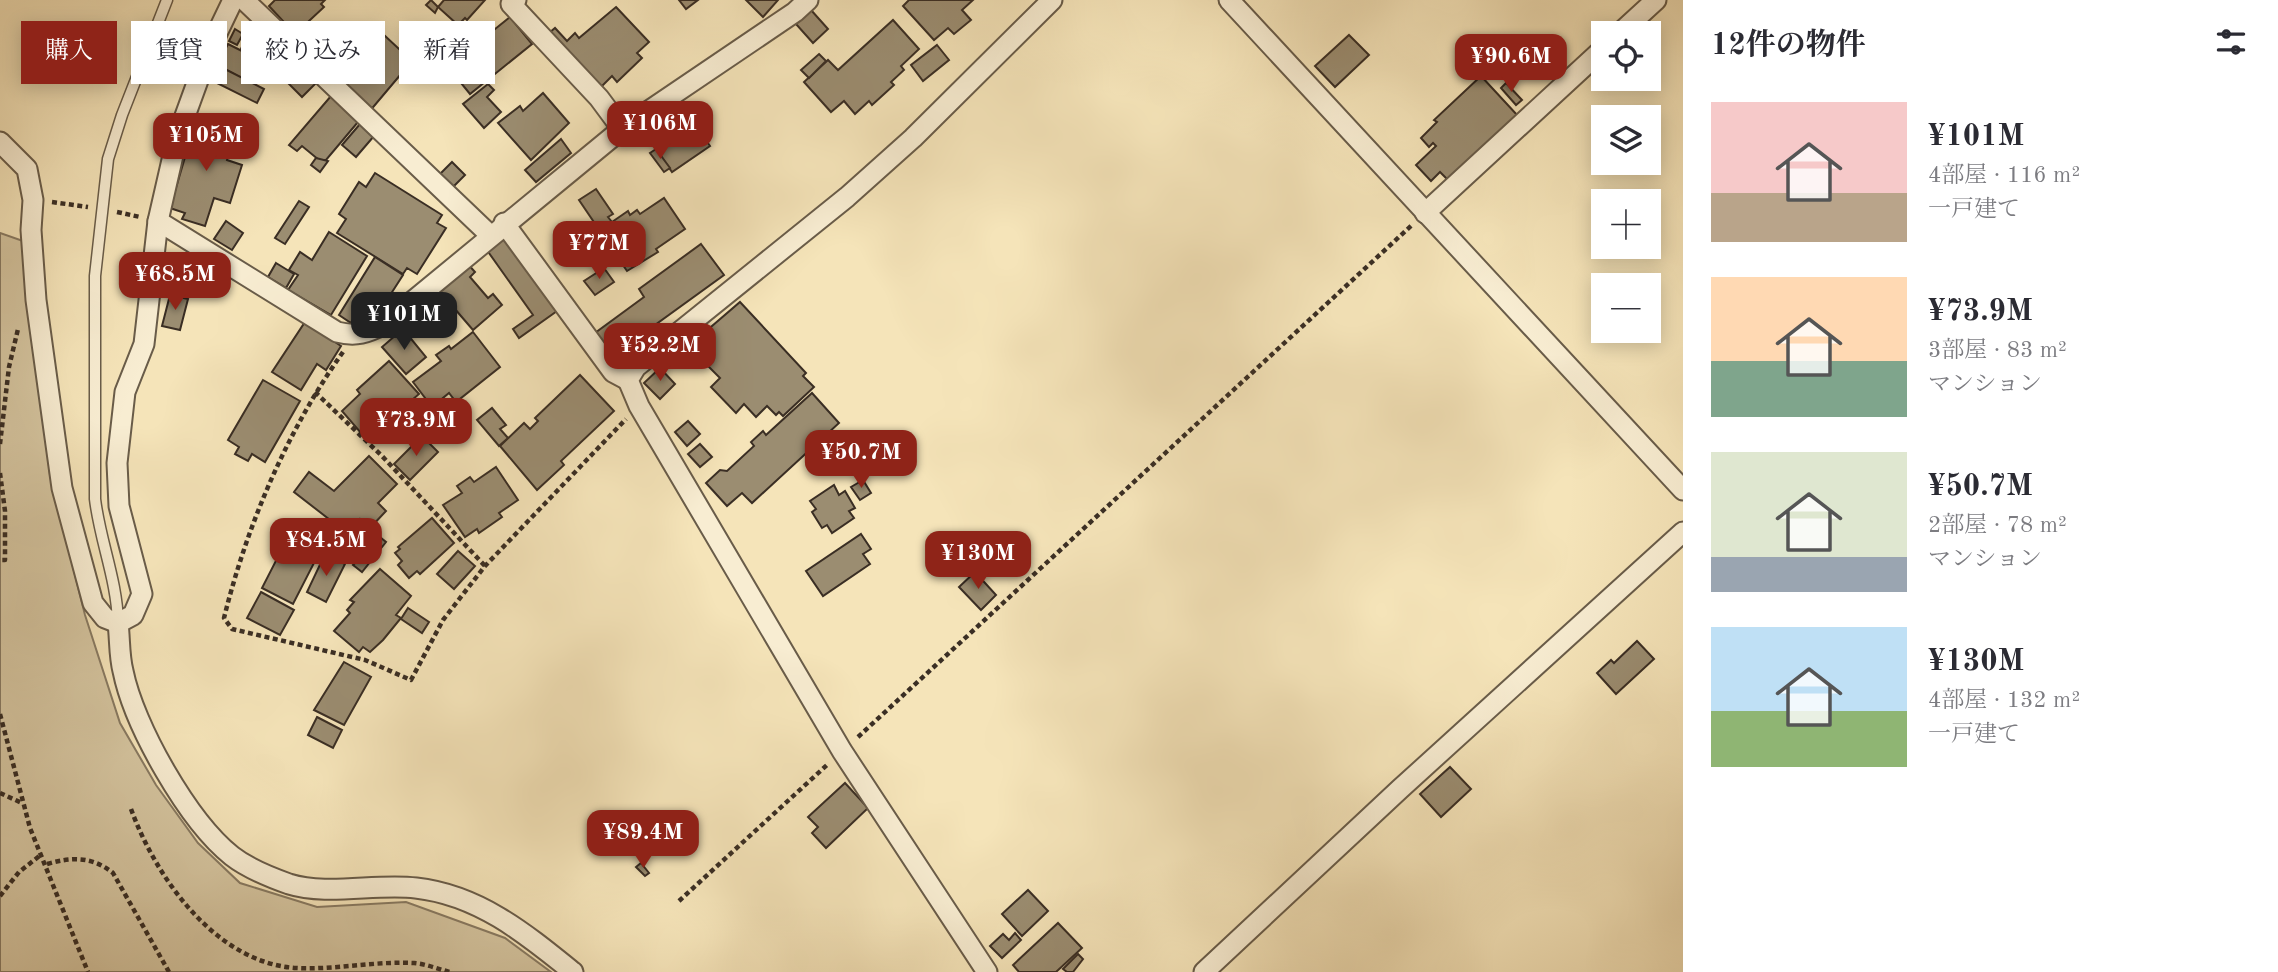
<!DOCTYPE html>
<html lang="ja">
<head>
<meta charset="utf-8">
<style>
  body { margin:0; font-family:"Old Standard TT","Noto Serif JP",serif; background:#f2f2f3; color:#2b2b33; height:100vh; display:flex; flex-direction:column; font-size:26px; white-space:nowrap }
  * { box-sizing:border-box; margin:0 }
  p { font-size:23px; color:#7c7c81 }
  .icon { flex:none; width:38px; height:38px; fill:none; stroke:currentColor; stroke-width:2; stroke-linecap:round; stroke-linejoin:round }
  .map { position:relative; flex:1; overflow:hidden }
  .details { display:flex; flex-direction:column; background:#fff; width:595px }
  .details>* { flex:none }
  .top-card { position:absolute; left:21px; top:21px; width:665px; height:63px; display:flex; gap:14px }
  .buttons { position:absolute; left:1591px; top:21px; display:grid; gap:14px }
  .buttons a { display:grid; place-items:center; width:70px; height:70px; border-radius:0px; background:#fff; box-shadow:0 4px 18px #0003; font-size:35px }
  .price { position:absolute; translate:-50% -60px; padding:0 16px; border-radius:14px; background:#8f2418; color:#fff; font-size:23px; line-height:46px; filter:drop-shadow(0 2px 4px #0008) }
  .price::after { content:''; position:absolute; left:50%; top:42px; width:21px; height:16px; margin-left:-10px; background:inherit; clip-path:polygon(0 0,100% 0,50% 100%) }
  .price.active { background:#222; color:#fff }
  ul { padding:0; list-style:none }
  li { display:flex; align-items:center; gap:21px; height:175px; padding:0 28px }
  li span { display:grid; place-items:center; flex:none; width:196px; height:140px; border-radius:0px; color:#555 }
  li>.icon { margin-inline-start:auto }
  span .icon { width:84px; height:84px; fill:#fffc; stroke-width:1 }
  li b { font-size:30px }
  h2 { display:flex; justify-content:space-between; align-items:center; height:84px; padding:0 28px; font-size:30px }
  .tag { padding:0 24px; border-radius:0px; background:#fff; box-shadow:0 4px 18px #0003; font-size:24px; line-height:63px }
  .tag.active { background:#8f2418; color:#fff }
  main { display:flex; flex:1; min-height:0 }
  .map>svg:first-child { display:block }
</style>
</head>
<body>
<main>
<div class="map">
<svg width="1683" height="972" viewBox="0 0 1683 972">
  <rect width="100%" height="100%" fill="#f5e4b9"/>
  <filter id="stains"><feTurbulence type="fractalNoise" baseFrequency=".00286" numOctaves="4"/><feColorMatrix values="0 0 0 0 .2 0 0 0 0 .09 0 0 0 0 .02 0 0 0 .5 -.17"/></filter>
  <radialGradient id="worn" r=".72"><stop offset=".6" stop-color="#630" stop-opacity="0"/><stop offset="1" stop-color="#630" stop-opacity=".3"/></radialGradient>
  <path fill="#d5c5a0" stroke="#887a62" stroke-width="2" d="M0,233L23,241L50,475L85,615L120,723L156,785L198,843L240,883L317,907L406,902L505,938L551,972H0Z"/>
  <g fill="#9b8d71" stroke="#3a2e24" stroke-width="2">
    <path d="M275,0H325L321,4L324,7L295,34L269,6Z"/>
    <path d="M431,0L438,7L435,13L426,5Z"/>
    <path d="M444,0H485L467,20L465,18L458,25L438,7Z"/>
    <path d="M679,0H698L686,9Z"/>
    <path d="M746,0H778L763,17Z"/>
    <path d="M909,0H973L962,10L971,20L954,34L948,28L934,40L903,6Z"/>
    <path d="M616,7L649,42L637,53L642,58L617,82L612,76L601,87L549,33L555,28L567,41L575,33L579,38Z"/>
    <path d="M811,10L828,29L813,43L796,24Z"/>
    <path d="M510,17L532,44L470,94L448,67Z"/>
    <path d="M893,20L919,49L901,66L904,70L891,82L894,85L872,105L869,101L855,114L844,101L831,112L804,82L828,60L838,70Z"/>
    <path d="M259,21L275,38L261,52L245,35Z"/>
    <path d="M235,29L243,34L237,45L229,41Z"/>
    <path d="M384,35L412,61L369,112L307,54L323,37L354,67Z"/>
    <path d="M1349,35L1369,55L1335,87L1315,66Z"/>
    <path d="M244,42L257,48L253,56L241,49Z"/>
    <path d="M228,44L252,56L241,78L217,65Z"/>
    <path d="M937,45L949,60L923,81L911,65Z"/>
    <path d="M819,54L826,61L809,78L801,70Z"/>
    <path d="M217,65L264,89L257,103L209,79Z"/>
    <path d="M301,71L315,84L302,97L289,84Z"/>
    <path d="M1481,76L1518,116L1449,181L1440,172L1431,181L1416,165L1436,146L1433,143L1429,147L1421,138L1437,122L1434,120Z"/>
    <path d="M1506,83L1522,100L1516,105L1501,88Z"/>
    <path d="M488,84L494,90L487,97L501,112L484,128L463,104Z"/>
    <path d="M543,93L569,123L531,160L498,123L520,106L523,111Z"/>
    <path d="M331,96L358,122L326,160H319L302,146L297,151L289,145Z"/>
    <path d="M665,105L679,126L664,135L660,129L657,131L647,117Z"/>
    <path d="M196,120L236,132L227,160L242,165L230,203L214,198L205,226L182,219L185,213L170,208Z"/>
    <path d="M693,122L710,146L672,172L656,149Z"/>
    <path d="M360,124L374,136L356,157L342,145Z"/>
    <path d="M561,139L571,153L536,182L525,170Z"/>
    <path d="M656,149L670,168L664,172L650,153Z"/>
    <path d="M316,158L328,161L320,172L311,165Z"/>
    <path d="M452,162L465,175L447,193L434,180Z"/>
    <path d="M375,173L442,215L437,223L446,228L417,274L407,268L403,274L337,233L346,219L339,214L359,182L366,187Z"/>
    <path d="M596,189L613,214L608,217L612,222L628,211L630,215L637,210L640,214L664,198L685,229L656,249L658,252L627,271L579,200Z"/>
    <path d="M299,201L309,207L285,244L275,238Z"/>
    <path d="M226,221L243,233L232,250L214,239Z"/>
    <path d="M329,232L367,256L331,315L288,290L298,275L289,270L300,252L312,260Z"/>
    <path d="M496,238H506L557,311L519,338L513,329L533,315L484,246Z"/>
    <path d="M701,244L724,275L612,356L595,333L644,297L639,289Z"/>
    <path d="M375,257L403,275L378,314L370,309L363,322L354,317L351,323L339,315Z"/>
    <path d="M466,262L475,272L470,277L488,298L493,294L502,305L473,330L436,287Z"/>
    <path d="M276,263L294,274L286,288L268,277Z"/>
    <path d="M604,268L614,282L595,295L584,281Z"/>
    <path d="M170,295L188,299L180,330L162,326Z"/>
    <path d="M740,302L806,373L803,376L814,387L783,416L779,412L776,415L767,406L756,417L744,404L736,413L711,387L720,378L708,366L713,361L703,351L707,347L698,338Z"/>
    <path d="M305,322L341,346L326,370L317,364L301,390L272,372Z"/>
    <path d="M403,329L426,357L406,374L382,347Z"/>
    <path d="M473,332L500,367L456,402L449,393L432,407L413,382L441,361L436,355L449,346L451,349Z"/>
    <path d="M693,338L703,350L689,361L680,349Z"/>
    <path d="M389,361L419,394L397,413L399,416L367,440L342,411L360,394L357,390Z"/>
    <path d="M660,368L675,384L660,399L644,383Z"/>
    <path d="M580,375L614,411L561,461L564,465L537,490L500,446L524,423L530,429L538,421L535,418Z"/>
    <path d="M263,380L300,401L265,462L252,454L248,461L235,454L239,447L228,440Z"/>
    <path d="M812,393L839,423L752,503L742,493L727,506L706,483L720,470L727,471L754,446L751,442L763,431L766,435Z"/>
    <path d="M492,408L506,425L500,429L508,438L499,446L477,420Z"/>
    <path d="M688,421L700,434L687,446L675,432Z"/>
    <path d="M422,436L438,452L410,480L394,464Z"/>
    <path d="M700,444L712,457L700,467L688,454Z"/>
    <path d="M369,456L397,484L378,503L386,511L370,528L360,519L352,530L346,525L343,530L294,492L309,472L334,491Z"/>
    <path d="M496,467L518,500L499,513L502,517L479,533L477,529L465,537L443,505L462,493L457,486L470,477L474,482Z"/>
    <path d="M863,480L871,493L860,500L851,487Z"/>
    <path d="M834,485L839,495L845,491L855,508L849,511L854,518L832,533L827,525L822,528L812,512L816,509L810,501Z"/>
    <path d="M432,518L454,543L420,574L417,571L409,578L398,565L402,561L395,553L400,549L398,547Z"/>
    <path d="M360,521L386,542L362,572L353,565L358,560L340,546Z"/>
    <path d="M861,534L871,549L863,554L870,564L823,596L806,571Z"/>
    <path d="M284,545L315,561L293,604L262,588Z"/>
    <path d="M458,551L475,566L454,589L437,574Z"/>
    <path d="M325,554L345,564L326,602L307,592Z"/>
    <path d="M380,569L411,596L396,615L401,618L383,640L370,652L363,647L359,652L334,631L350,613L347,610L354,602L350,600Z"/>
    <path d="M975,572L996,595L981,610L959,587Z"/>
    <path d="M261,592L294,610L280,635L247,618Z"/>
    <path d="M408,608L429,622L422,633L401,619Z"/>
    <path d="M1637,641L1654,659L1616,694L1597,673L1611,660L1614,663Z"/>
    <path d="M344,662L371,677L344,725L314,710Z"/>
    <path d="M317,717L342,730L333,748L308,735Z"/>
    <path d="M1450,767L1471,789L1441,817L1420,794Z"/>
    <path d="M845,783L868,808L826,848L812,833L818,827L808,817Z"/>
    <path d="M641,863L649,873L645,876L636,867Z"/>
    <path d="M1028,890L1048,911L1022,936L1002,914Z"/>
    <path d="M1058,923L1082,948L1056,972H1019L1013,965Z"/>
    <path d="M1015,933L1021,940L1002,958L990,946L1003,934L1009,940Z"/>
    <path d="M1078,954L1083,959L1073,972H1067L1063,969Z"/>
  </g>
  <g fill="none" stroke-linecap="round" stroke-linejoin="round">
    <defs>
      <path id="service" d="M118,623C117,580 100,541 95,499V276L108,159L122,115L167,0"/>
      <g id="minor">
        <path d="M244,0L490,235"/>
        <path d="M516,0L511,4L599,98L622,129"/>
        <path d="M1229,0L1683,490"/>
        <path d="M1620,33L1656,0"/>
        <path d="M0,142L27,169L33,200L31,230L36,300L62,488L93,603L105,618L118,623L133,615L142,594L119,506L117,463L125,392L144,344L158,221L177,138L209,50L233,0"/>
        <path d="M1425,213L1603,49"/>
        <path d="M158,221L337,332C356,337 367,333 385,324L622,129L795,12L808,0"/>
        <path d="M504,223L613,372L628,380"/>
        <path d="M118,623C120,639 119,656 123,671C134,726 188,821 232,856C246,867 272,878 289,884C327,896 377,883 416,888C479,895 526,934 573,972"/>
        <path d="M987,972L842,751L639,406L628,380L636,367L847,197L913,138L1052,0"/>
        <path d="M1204,972L1400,789L1683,532"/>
      </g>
    </defs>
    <use href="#service" stroke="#695c49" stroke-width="13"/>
    <use href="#minor" stroke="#695c49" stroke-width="23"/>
    <g stroke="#3a2e24" stroke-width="4.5" stroke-dasharray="5 3.5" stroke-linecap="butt">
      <path d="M52,202L88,207"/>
      <path d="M117,212L140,217"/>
      <path d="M343,352C287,431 247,525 224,618L232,629L365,660L411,680L443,620L485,566L626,419"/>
      <path d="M315,392L382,456L485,566"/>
      <path d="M0,444L9,367L18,329"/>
      <path d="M0,473L5,511V560H0"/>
      <path d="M0,714L30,828L88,972"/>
      <path d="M858,737L1412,225"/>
      <path d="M0,793L22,803"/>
      <path d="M131,809C156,878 216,963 296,968C335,970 374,961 414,963C426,964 438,969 450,972"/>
      <path d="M47,864C71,857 92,856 113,873L169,972"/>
      <path d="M0,896L19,872L42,854"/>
      <path d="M679,901L828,764"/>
    </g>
    <use href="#service" stroke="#f8edd2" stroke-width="10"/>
    <use href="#minor" stroke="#f8edd2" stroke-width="19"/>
  </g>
  <rect width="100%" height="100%" filter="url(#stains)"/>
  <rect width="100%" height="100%" fill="url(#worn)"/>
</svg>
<div class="buttons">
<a><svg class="icon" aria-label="locate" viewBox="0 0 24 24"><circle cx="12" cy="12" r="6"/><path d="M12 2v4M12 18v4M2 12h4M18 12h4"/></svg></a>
<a><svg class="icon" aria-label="layers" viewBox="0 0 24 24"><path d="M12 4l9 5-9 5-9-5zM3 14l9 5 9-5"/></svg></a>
<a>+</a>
<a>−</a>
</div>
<b class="price" style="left:1511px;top:94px">¥90.6M</b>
<b class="price" style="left:660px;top:161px">¥106M</b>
<b class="price" style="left:206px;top:173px">¥105M</b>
<b class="price" style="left:599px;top:281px">¥77M</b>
<b class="price" style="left:175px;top:312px">¥68.5M</b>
<b class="price active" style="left:404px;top:352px">¥101M</b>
<b class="price" style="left:660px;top:383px">¥52.2M</b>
<b class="price" style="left:416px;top:458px">¥73.9M</b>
<b class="price" style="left:861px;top:490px">¥50.7M</b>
<b class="price" style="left:326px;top:578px">¥84.5M</b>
<b class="price" style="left:978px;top:591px">¥130M</b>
<b class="price" style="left:643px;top:870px">¥89.4M</b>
<div class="top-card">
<a class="tag active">購入</a>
<a class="tag">賃貸</a>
<a class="tag">絞り込み</a>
<a class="tag">新着</a>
</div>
</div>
<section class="details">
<h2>12件の物件<svg class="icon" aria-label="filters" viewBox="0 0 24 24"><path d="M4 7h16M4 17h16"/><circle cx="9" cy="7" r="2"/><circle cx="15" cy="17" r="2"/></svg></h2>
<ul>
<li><span style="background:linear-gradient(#f6c9c9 65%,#b9a48a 0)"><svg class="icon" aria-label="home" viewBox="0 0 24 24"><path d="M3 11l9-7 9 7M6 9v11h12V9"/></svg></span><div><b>¥101M</b><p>4部屋 · 116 m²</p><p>一戸建て</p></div></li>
<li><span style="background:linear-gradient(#ffd9b3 60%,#7fa58c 0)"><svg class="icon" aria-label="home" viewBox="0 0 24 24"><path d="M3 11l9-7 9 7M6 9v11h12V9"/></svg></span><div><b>¥73.9M</b><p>3部屋 · 83 m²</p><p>マンション</p></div></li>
<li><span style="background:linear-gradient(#dfe7d0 75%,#9aa5b1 0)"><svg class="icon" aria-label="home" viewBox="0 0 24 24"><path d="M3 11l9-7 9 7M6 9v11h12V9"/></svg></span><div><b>¥50.7M</b><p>2部屋 · 78 m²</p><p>マンション</p></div></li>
<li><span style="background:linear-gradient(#bfe0f5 60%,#8fb573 0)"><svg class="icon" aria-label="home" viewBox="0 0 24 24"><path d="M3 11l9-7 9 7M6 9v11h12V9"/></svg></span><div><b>¥130M</b><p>4部屋 · 132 m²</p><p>一戸建て</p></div></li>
</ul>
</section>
</main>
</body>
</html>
